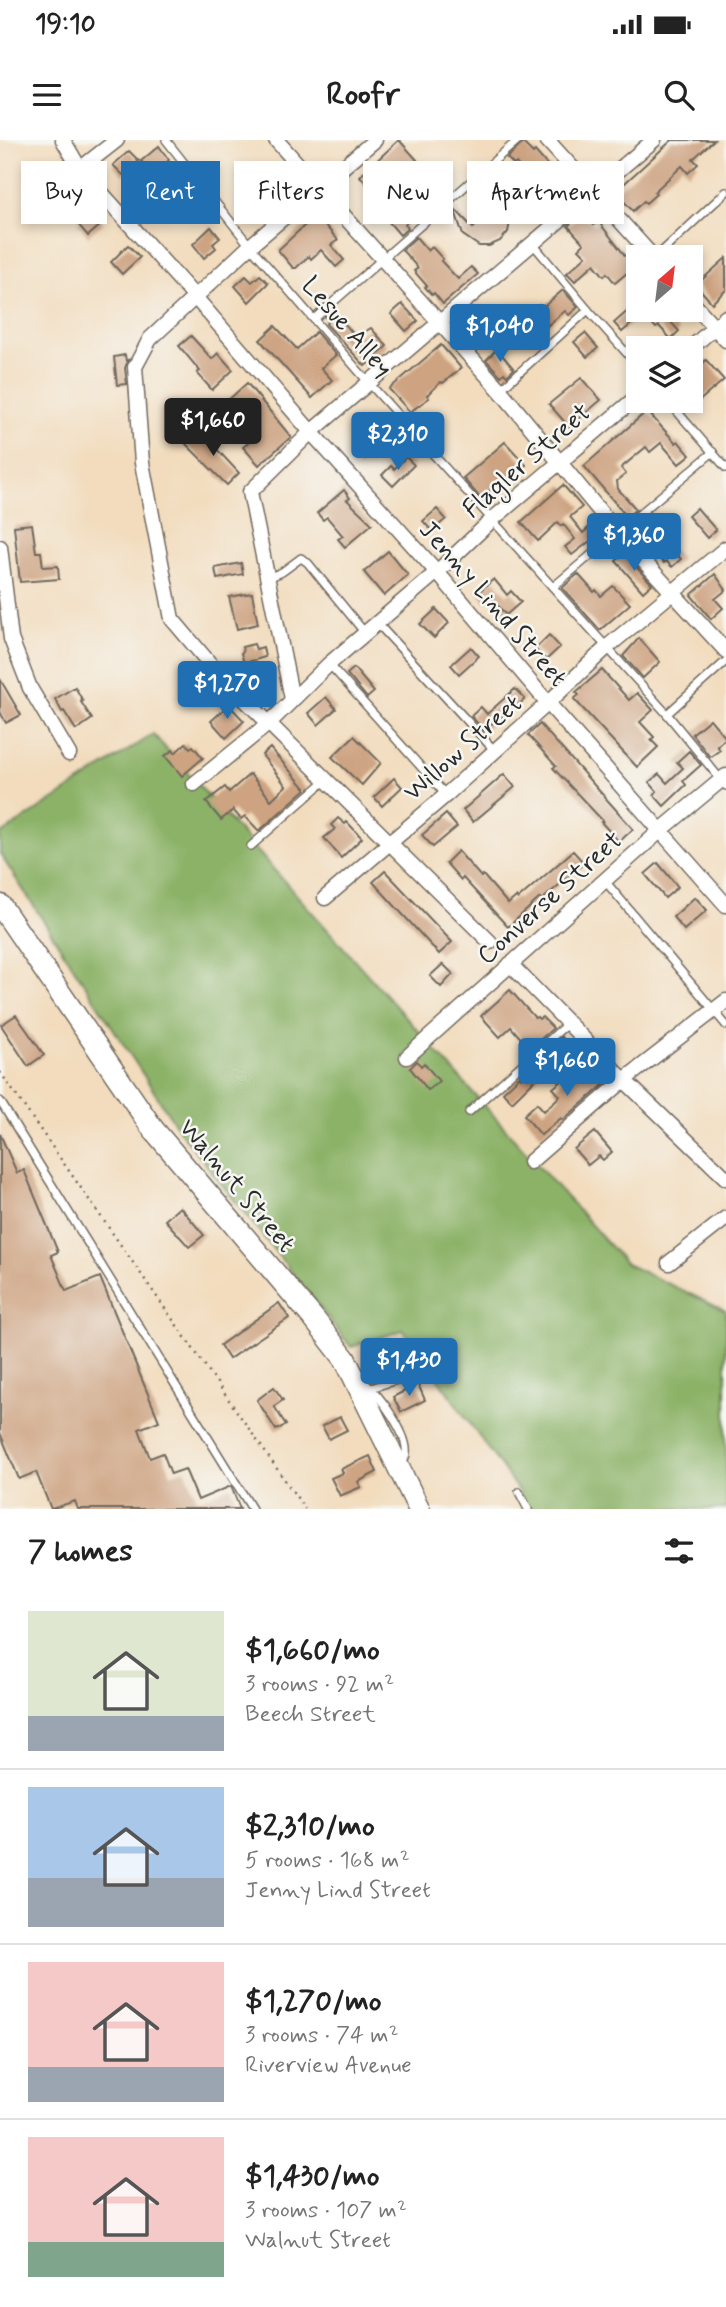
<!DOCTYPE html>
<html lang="en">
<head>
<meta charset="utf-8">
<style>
  body { margin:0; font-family:Mynerve,sans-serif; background:#f6f6f6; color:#222; height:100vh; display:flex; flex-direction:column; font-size:26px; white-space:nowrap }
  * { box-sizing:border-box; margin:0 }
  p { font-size:23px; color:#767676 }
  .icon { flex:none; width:38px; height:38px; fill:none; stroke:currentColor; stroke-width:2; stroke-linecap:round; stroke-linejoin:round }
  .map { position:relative; height:1369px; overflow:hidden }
  .side { display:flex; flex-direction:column; background:#fff; flex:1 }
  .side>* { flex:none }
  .hud { position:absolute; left:21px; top:21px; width:684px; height:63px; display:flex; gap:14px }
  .needle { width:46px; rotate:28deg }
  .controls { position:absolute; left:626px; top:105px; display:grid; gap:14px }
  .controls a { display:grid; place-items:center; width:77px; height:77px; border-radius:0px; background:#fff; box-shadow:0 4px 10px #0003; font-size:35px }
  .price { position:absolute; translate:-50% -60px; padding:0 16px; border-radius:7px; background:#1f6fb2; color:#fff; font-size:23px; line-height:46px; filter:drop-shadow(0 2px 4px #0008) }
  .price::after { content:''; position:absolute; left:50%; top:42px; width:21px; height:16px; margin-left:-10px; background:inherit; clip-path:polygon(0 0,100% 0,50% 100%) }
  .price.on { background:#222; color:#fff }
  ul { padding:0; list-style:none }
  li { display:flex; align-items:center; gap:21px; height:175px; padding:0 28px }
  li+li { border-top:2px solid #e0e0e0 }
  li span { display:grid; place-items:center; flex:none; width:196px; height:140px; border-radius:0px; color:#555 }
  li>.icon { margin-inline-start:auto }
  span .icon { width:84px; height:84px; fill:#fffc; stroke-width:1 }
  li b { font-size:30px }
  h2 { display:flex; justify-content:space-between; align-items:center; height:84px; padding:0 28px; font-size:30px }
  .pill { padding:0 24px; border-radius:0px; background:#fff; box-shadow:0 4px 10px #0003; font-size:24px; line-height:63px }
  .pill.on { background:#1f6fb2; color:#fff }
  .status { display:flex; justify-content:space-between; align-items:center; height:49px; padding:0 35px; background:#fff; direction:ltr }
  .status svg { height:19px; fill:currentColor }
  header { display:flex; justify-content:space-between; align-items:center; height:91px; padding:0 28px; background:#fff; font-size:32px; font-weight:700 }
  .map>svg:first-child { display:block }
</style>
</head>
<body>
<div class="status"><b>19:10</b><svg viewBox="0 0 49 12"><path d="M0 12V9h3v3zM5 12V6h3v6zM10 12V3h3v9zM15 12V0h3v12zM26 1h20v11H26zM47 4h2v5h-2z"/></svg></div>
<header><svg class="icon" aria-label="menu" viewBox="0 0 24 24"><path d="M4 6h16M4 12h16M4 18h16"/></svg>Roofr<svg class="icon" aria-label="search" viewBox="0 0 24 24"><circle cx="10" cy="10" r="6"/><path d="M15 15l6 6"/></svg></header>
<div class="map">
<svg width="726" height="1369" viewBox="0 0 726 1369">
  <rect width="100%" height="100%" fill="#f6f6f2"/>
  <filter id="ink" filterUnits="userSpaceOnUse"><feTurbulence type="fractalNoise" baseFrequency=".0143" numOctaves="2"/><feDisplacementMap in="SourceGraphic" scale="14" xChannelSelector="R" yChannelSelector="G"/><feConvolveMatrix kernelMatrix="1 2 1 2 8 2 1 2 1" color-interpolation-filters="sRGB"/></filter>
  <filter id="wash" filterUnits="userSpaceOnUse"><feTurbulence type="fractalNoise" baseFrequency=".00686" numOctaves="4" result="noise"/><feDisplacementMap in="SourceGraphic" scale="28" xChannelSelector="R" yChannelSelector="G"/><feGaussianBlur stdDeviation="1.57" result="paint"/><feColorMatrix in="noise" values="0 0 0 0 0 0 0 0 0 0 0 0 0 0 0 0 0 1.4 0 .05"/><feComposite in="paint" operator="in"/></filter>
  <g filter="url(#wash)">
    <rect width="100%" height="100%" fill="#f2dcbd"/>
    <path fill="#8cb268" stroke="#5c6e4a" stroke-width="2" d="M153,594L626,1124L726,1171V1369H527L519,1352L403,1190L351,1207L181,993L0,714V695Z"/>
    <g id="blocks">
      <g fill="#cda381">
        <path d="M399,0L417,20L390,43L395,49L390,53L411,78L405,84L408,88L400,95L383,75L389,70L360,36Z"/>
        <path d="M672,0H714L693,19L698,24L688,33L682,26L654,52L656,54L646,63L644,61L633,71L615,52Z"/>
        <path d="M523,3L533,13L535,11L569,50L547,70L523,42L529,37L516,23L514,25L507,18Z"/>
        <path d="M159,6L169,20L153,34L141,21Z"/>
        <path d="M129,11L139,21L123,35L113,25Z"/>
        <path d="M158,30L181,54L156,78L134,52Z"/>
        <path d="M501,63L508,73L510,82L508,92L500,101L489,106H479L463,95L454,68L473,88Z"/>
        <path d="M93,70L103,83L88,96L77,83Z"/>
        <path d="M583,73L594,85L598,81L634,127L615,143L607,133L604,136L594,124L575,141L567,133L586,116L579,109L584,104L568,86Z"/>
        <path d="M316,75L338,100L331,105L344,120L336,127L321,110L311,119L309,116L296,128H293L278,110Z"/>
        <path d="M211,87L220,98L213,104L216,108L204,118L193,104Z"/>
        <path d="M416,97L428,111L432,107L443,119L441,121L458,139L471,127L478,134L443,164L434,153L432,155L425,147L427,146L414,131L418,128L402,110Z"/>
        <path d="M128,105L140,117L122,134L111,122Z"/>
        <path d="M726,118V150L712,163L696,145Z"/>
        <path d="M260,135L268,143L249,162L235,146L246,136L252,142Z"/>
        <path d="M563,150L578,167L569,175L565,171L542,190L528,174L539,165L542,168Z"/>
        <path d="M639,161V170H660L679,191L671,199L659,186L656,188L643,174L622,192L614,183Z"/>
        <path d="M402,164L418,181L406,191L391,174Z"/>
        <path d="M333,170L356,197L371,188L387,206L365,226L326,184L328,181L325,177Z"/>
        <path d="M471,178L483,193L475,200L472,197L469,201L458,189Z"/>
        <path d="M275,186L297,209L316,192L336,215L321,228L332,240L312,258L260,200Z"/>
        <path d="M585,193L598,208L587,217L574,202Z"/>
        <path d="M191,196L212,219L218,213L233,230L212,250L197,233L200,231L179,206Z"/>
        <path d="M441,205L461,228L443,243L441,242L427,255L429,258L410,272L389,249Z"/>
        <path d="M497,209L514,229L507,236L504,233L501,236L486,220Z"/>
        <path d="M125,215L126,221L128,220L125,228L127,244L117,245L114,217Z"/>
        <path d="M706,220L724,240L686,272L676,261H691V223L697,229Z"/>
        <path d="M581,238L601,260L569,287L549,264Z"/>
        <path d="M247,243L291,297L259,325L243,307L253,299L242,286L245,284L225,263Z"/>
        <path d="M647,271L676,303L678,301L690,315L679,324L661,303L650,312L646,307L621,328L626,334L617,341L618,349L636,369L627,377L584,326Z"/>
        <path d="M200,291L239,333L227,345L186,304Z"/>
        <path d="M372,291L384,304L382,305L385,308L375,318L371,314L365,319L354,308Z"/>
        <path d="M505,302L526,325L495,352L492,349L481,359L463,338Z"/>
        <path d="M406,317L414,325L393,346L382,335L391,326L394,329Z"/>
        <path d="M563,345L582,367L570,377L583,393L595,382L603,391L572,415L565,407L575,399L563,384L561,386L558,382L538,401L521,382Z"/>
        <path d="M344,350L350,358L347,360L372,384L345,407L338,399L343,396L327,377L323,380L317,373Z"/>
        <path d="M697,368L716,390L707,398L688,376Z"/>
        <path d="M437,369L446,379L432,391L423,381Z"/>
        <path d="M32,384L36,412H41L43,427L58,426L59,439L20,442L14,386Z"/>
        <path d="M662,398L681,419L672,427L666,421L664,423L651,409Z"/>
        <path d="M388,411L408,435L384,456L364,432Z"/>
        <path d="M624,414L652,444L643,452L616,421Z"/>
        <path d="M241,423L243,434L217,439L215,428Z"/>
        <path d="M578,434L594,452L596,450L601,456L613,446L630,464L600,490L562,448Z"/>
        <path d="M715,434L726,450L715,459L723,468L711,479L691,455Z"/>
        <path d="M494,439L507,455L511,451L521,462L506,475L491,458L486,462L478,452Z"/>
        <path d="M252,453L258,484L237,489L229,457Z"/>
        <path d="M436,469L449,483L434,498L420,484Z"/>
        <path d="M549,495L560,507L546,520L535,509Z"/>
        <path d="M639,498L660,522L643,538L623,516Z"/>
        <path d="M254,504L256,509L263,507L265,517L244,523L241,513L243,512L242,507Z"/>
        <path d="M471,507L479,516L459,534L451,525Z"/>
        <path d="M354,528L374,552L367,558L347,534Z"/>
        <path d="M602,530L629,560L637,553L653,570L640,582L654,597L651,600L658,607L637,627L574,559L579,555L576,552Z"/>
        <path d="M0,539L21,575L6,583L0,572Z"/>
        <path d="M75,547L83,561L81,562L92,579L76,590L64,571L62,572L55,559Z"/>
        <path d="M515,549L525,559L505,577L503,575L484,590L471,576L481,567L487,574Z"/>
        <path d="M326,557L336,569L318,585L308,573Z"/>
        <path d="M229,565L244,581L226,598L211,581Z"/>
        <path d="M710,579L726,598L717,606L720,610L710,617L692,594Z"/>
        <path d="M540,584L633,689L619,702L601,682L603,681L553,628L556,626L528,595Z"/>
        <path d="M354,596L381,623L362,645L332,617Z"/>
        <path d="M186,603L190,608L193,606L203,618L182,636L165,616L173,610L175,613Z"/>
        <path d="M270,608L306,649L259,691L245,676L241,679L233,670L221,680L206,662L225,647L229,652L250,634L271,660L286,646L262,615Z"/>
        <path d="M689,611L701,625L683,641L686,645L664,666L654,655L657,651L649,642L659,634L667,643L683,628L677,622Z"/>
        <path d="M504,634L515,647L473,682L463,670Z"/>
        <path d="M394,638L402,647L382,666L374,657Z"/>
        <path d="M446,674L457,687L433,707L422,695Z"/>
        <path d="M338,678L345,684L347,682L362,698L341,718L324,698L335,689L331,685Z"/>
        <path d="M458,711L481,737L483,735L508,764L516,757L518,759L573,711L584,723L542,760L540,758L508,787L463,738L461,740L446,723Z"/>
        <path d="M658,723L678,747L665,758L645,734Z"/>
        <path d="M385,731L452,802L439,814L373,742Z"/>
        <path d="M695,757L707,770L684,790L673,777Z"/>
        <path d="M443,824L453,834L441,847L430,836Z"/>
        <path d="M510,850L535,878L537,877L539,879L542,877L553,888L530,909L511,887L500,897L481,876Z"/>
        <path d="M16,875L44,915L28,926L1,885Z"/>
        <path d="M561,897L568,904L555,916L557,918L512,962L503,952L520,936L521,938L540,921L538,919Z"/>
        <path d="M417,921L421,926L424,923L439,941L428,950L410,928Z"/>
        <path d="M589,922L607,942L563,980L561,978L541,995L524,975L537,963L544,971L560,956L553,948L574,931L576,933Z"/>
        <path d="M595,992L612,1012L603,1020L599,1016L588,1025L574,1009Z"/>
        <path d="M0,994L17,1033L24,1030L58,1112L51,1115L66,1151L100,1137L159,1281L139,1289L150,1318L163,1313L171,1334L185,1329L198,1360L231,1346L240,1369H78L75,1361L51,1369L36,1332L19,1339L0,1293Z"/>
        <path d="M180,1067L204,1095L189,1107L165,1080Z"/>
        <path d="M279,1163L289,1178L229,1219L220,1205Z"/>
        <path d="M418,1244L425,1260L401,1272L393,1257Z"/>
        <path d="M274,1247L283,1260L274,1266L286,1285L276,1290L257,1260Z"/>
        <path d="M340,1277L347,1290L329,1299L322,1286Z"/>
        <path d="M370,1316L377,1332L358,1342L361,1347L340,1356L331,1338L343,1333L341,1329Z"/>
      </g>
    </g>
  </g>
  <g filter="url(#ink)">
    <use href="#blocks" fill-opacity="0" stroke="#71695e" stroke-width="2"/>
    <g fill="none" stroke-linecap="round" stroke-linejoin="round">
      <defs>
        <g id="lane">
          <path d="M166,0L250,106L369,243L667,574L726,646"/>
          <path d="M533,104L588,170"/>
          <path d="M656,117L726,52"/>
          <path d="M314,179L518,0"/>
          <path d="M500,250L588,170L639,227"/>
          <path d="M668,261L726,328"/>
          <path d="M268,438L282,432L301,418L308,423L365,493"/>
          <path d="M553,447L713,312"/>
          <path d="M378,484L495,611"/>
          <path d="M329,524L446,655"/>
          <path d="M667,574L726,521"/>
          <path d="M251,706L326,640"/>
          <path d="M605,741L726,885"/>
          <path d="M0,961L252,1369"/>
          <path d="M469,972L568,883"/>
          <path d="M364,1242C379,1254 409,1295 406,1314C406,1317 403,1322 402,1324"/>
          <path d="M371,1248L406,1237"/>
          <path d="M519,1352L528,1369"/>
        </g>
        <g id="street">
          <path d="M63,0L80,29L195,157L311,292L437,432L548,563L726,765"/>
          <path d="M276,0L500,250L617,392L726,511"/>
          <path d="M375,0L250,106L150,199L135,227L142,323L172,479L216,531L490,802"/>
          <path d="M547,0L653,117"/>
          <path d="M80,29L117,0"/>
          <path d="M691,161L726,200"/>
          <path d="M691,208L726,177"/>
          <path d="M0,407L11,499L30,548L69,614"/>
          <path d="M292,559L250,352L311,292L654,0"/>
          <path d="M194,644L268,584L329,524L437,432L493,379L639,255"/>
          <path d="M325,758L446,655L548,563L606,508L726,408"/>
          <path d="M510,824L624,940L726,1038"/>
          <path d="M407,917L660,691L726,636"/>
          <path d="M530,1022L624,940L726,861"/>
          <path d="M669,1123L726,1078"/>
        </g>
        <path id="primary" d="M0,765L153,989L314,1179L345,1219L419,1369"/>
      </defs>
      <use href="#lane" stroke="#71695e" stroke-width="10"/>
      <use href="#street" stroke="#71695e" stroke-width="17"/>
      <use href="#primary" stroke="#71695e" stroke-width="24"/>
      <path stroke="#71695e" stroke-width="2.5" stroke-dasharray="2 5" stroke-linecap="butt" d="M0,932L305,1369"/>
      <use href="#lane" stroke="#fff" stroke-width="7"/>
      <use href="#street" stroke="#fff" stroke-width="14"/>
      <use href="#primary" stroke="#fff" stroke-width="21"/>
    </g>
  </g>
  <g text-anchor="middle" stroke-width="5" stroke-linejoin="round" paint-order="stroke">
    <g font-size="26" fill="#2b2b2b" stroke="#f6f6f2">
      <text transform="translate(348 186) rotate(49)" y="9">Lesue Alley</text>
      <text transform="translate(526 320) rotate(-41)" y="9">Flagler Street</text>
      <text transform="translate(494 463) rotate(49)" y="9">Jenny Lind Street</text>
      <text transform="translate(462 607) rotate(-41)" y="9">Willow Street</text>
      <text transform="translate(549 757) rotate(-42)" y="9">Converse Street</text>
      <text transform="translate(238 1045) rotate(50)" y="9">Walnut Street</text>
    </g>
  </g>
</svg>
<div class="controls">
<a><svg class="needle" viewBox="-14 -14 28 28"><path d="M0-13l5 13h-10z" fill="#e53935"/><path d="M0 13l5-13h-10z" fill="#767676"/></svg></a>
<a><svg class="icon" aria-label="layers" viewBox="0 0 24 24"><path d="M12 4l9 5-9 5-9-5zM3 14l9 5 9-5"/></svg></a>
</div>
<b class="price" style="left:500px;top:224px">$1,040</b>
<b class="price on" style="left:213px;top:318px">$1,660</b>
<b class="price" style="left:398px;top:332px">$2,310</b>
<b class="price" style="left:634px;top:433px">$1,360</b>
<b class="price" style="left:227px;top:581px">$1,270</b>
<b class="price" style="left:567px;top:958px">$1,660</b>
<b class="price" style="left:409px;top:1258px">$1,430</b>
<div class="hud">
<a class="pill">Buy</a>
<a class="pill on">Rent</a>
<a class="pill">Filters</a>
<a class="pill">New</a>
<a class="pill">Apartment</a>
</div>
</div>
<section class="side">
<h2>7 homes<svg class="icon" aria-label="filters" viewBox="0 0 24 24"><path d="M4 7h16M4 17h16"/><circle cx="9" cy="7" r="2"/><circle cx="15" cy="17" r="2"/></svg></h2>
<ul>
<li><span style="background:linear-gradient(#dfe7d0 75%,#9aa5b1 0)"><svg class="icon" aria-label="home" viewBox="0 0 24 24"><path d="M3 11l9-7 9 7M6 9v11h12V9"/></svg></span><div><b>$1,660/mo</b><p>3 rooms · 92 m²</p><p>Beech Street</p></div></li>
<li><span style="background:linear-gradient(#a9c7e8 65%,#9aa5b1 0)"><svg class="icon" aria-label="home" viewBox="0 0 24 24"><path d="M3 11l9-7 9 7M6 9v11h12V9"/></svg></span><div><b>$2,310/mo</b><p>5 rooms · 168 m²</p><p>Jenny Lind Street</p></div></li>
<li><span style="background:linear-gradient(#f6c9c9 75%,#9aa5b1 0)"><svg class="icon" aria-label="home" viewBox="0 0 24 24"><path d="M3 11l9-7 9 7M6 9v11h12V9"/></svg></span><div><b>$1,270/mo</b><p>3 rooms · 74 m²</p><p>Riverview Avenue</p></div></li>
<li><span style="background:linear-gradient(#f6c9c9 75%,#7fa58c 0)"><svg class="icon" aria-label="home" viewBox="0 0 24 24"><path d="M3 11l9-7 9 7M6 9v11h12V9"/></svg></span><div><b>$1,430/mo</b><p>3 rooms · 107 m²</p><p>Walnut Street</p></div></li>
</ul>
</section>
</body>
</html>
